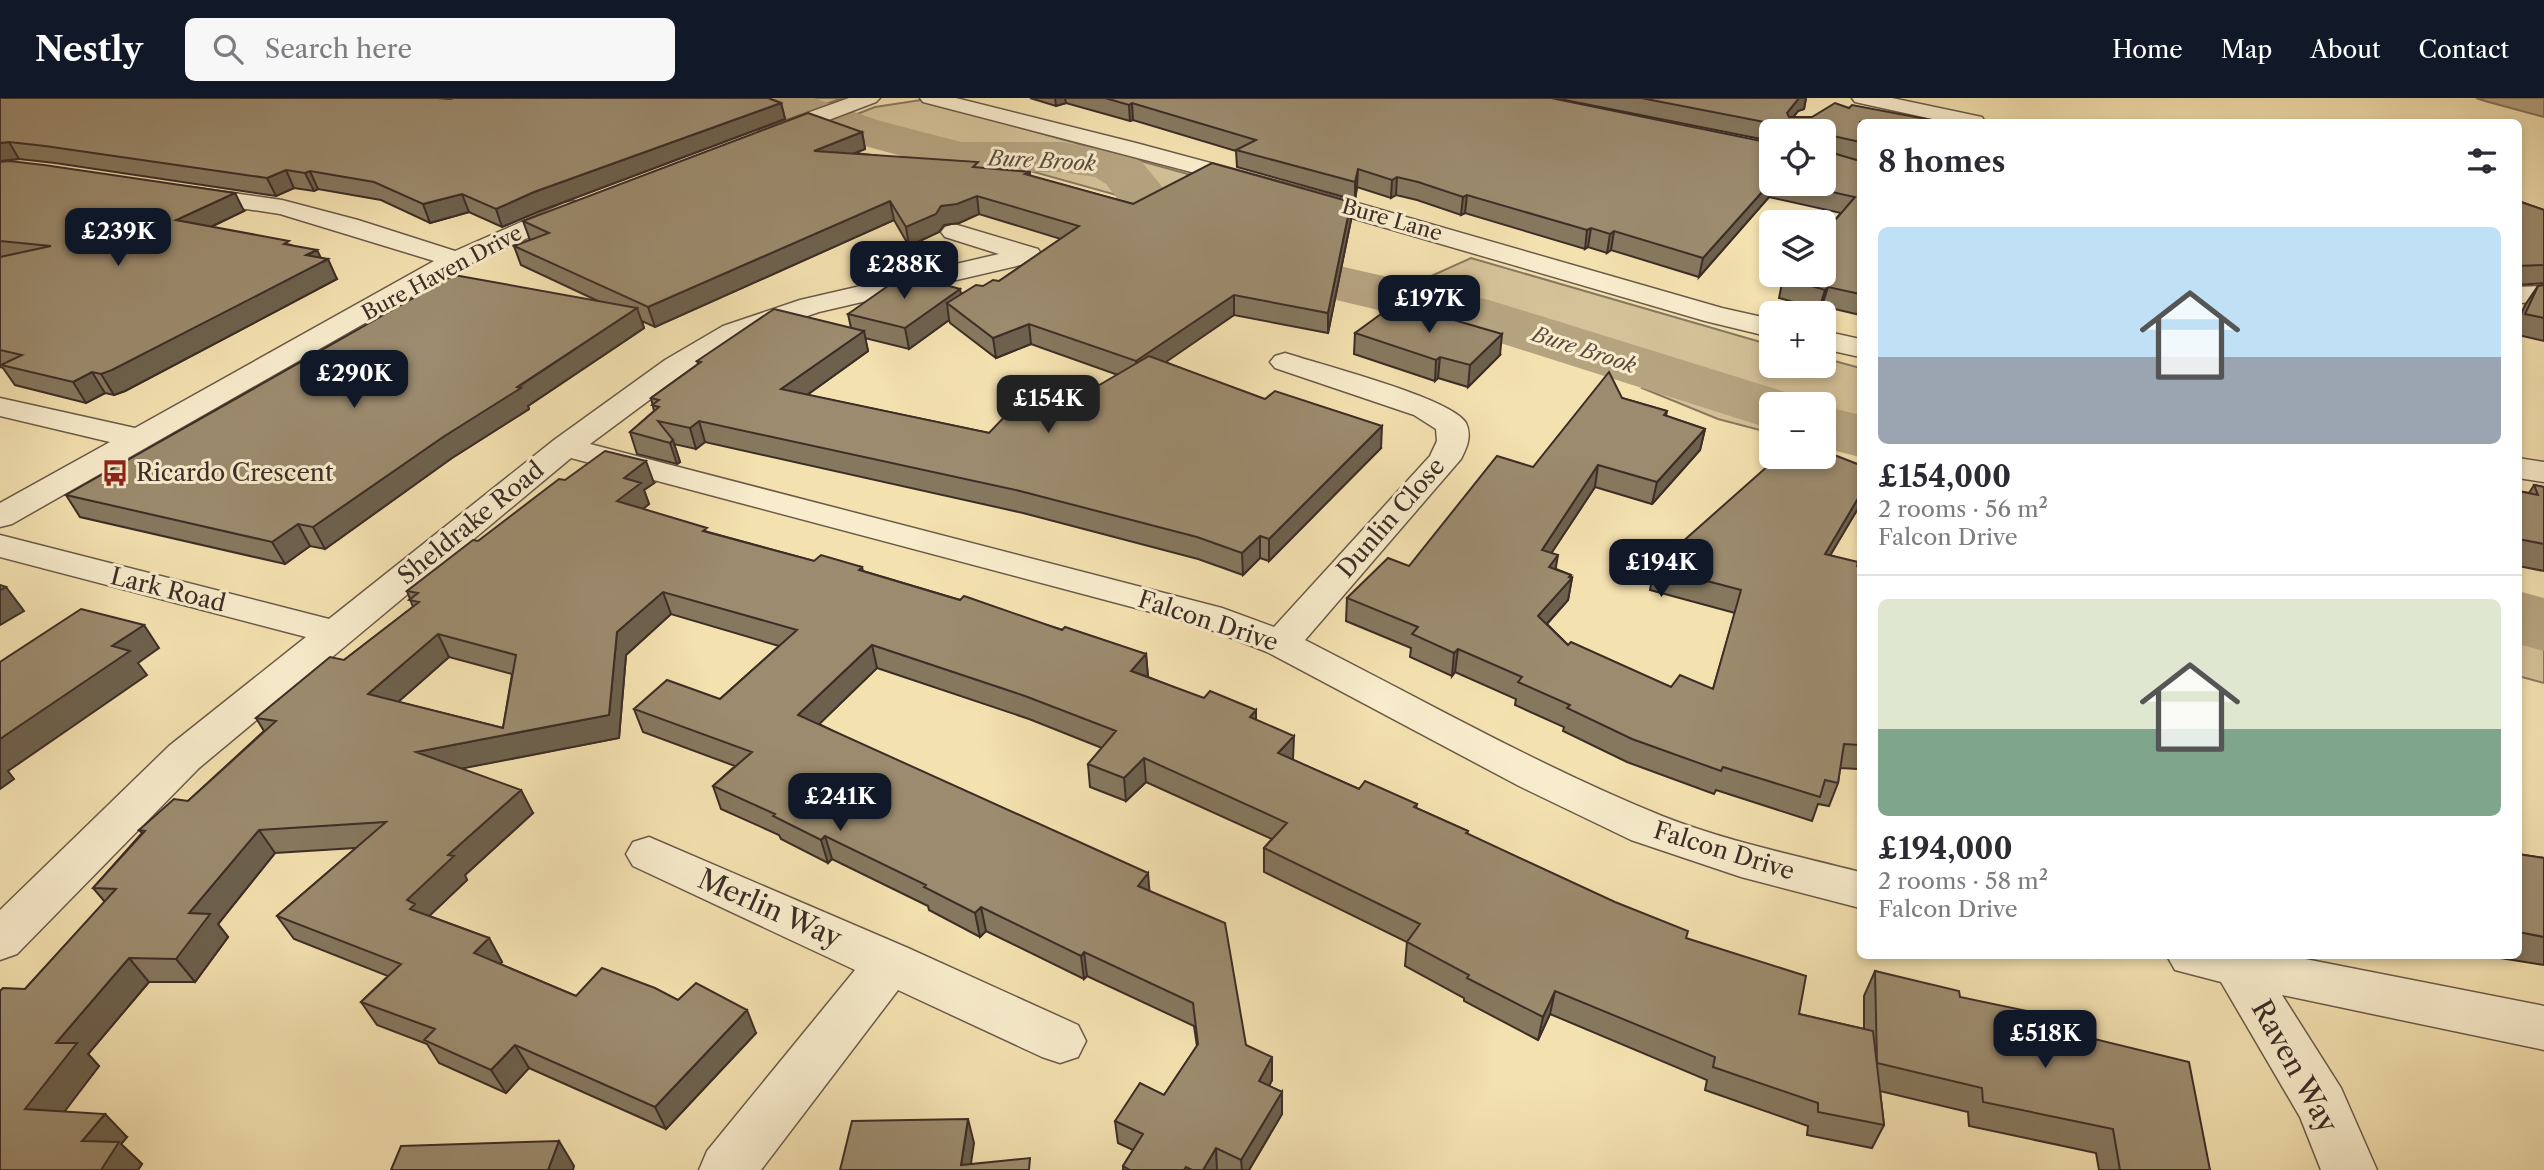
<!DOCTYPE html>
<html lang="en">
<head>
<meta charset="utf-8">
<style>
  body { margin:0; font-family:"Libre Caslon Text",serif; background:#f7f7f7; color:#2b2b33; height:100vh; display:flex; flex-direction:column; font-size:26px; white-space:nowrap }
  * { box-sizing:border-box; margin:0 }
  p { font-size:23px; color:#7c7c81 }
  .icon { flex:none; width:38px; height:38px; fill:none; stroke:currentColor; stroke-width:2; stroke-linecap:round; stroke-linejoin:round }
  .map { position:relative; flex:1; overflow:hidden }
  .side { position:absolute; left:1857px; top:21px; width:665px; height:840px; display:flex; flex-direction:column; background:#fff; border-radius:10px; box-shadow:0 4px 10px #0003 }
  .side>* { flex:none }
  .tools { position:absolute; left:1759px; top:21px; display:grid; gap:14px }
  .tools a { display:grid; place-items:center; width:77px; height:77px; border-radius:10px; background:#fff; box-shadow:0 4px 10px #0003; font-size:35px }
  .price { position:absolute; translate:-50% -60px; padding:0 16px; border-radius:14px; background:#111827; color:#fff; font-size:23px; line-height:46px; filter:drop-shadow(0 2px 4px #0008) }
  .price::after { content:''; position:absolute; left:50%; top:42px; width:21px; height:16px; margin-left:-10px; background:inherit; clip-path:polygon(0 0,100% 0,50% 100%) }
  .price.selected { background:#222; color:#fff }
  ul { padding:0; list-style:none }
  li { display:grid; align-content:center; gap:14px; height:371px; padding:0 21px }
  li+li { border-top:2px solid #e1e1e2 }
  li span { display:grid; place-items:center; height:217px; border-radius:10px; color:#555 }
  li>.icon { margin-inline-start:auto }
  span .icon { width:126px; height:126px; fill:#fffc; stroke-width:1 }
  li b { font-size:30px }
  h2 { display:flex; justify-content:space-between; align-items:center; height:84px; padding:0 21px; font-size:30px }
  header { display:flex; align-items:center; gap:42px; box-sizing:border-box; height:98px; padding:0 35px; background:#111827; color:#fff }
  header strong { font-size:33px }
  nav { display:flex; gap:38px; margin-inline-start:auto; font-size:24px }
  .search { width:490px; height:63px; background:#f7f7f7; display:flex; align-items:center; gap:18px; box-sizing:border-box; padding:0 24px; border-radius:10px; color:#7c7c81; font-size:26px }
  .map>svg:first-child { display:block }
</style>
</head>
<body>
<header>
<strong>Nestly</strong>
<div class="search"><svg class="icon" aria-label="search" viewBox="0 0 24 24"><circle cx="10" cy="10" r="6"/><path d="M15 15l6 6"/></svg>Search here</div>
<nav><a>Home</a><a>Map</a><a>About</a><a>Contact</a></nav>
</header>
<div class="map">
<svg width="2544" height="1072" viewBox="0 0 2544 1072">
  <rect width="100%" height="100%" fill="#f4e1b0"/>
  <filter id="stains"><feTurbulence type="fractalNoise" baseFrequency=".00286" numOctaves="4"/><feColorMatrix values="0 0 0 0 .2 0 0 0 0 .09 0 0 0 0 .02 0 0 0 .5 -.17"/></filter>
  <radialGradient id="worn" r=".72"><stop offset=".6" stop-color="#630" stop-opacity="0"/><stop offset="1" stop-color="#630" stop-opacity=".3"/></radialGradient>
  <g fill="#d5c299" stroke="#897860" stroke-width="2">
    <path d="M756,0H843L800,15Z"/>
    <path d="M921,2L1195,78L1145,105L844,21L875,9Z"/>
    <path d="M1471,160L1771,247V268H1824V260L1860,270V355L1824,348V306H1771V335L1718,321L1642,290L1647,282L1403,204L1400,192Z"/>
    <path d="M2518,524L2544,530V585L2518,578Z"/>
  </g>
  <path fill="#b6a481" stroke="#86745d" stroke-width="2" d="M2476,0H2544V19L2485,3Z"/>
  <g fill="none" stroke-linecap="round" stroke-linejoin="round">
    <g fill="#b6a481" fill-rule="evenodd">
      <path d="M749,0H814L877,22L961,44H1062L1127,56L1142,64L1176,106L1269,152L1489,202L1795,297L1801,306H1771V331L1450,229L1231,177L1138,128L1106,86L1095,79L1062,74H960L843,42L755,10Z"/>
      <path d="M1824,308L1860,317V359L1824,350Z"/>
      <path d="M2518,493L2544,500V553L2518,546Z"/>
    </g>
    <defs>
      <g id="minor">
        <path d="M849,0H880L876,4L776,42H760L757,37L760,32Z"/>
        <path d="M920,0H956L1136,45L1333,98L1722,210L1771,221V239L1705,223L1218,81L923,4Z"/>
        <path d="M1852,0H1892L1982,19L1985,24H1946L1855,4Z"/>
        <path d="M189,89L282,102L358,122L455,153L565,105L574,103L583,105L586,110L583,115L465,168L12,426L0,429V405L110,344L0,318V300L135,330L434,163L280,116L180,101L177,96L180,91Z"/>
        <path d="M954,126L1038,151L1042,157L1038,163L819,214L743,240L687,274L590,346L1222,510L1274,529L1430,358L1437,343L1436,331L1414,317L1275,270L1270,264L1275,258L1285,255L1295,258C1326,268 1453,301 1466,325C1472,338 1467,349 1461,361L1305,542C1423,602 1539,668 1662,718C1725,743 1794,757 1860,774V810L1741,779L1631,742L1519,688L1267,554L1196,526L571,360L199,670L17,856L0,862V812L169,648L306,539L0,459V437L329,521L554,342L665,262L723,228L800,202L999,156L945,139L941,134L945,129Z"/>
        <path d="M2544,188V204L2518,205V189Z"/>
        <path d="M1824,233L1860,241V259L1824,251Z"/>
        <path d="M2518,360L2544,364V384L2518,380Z"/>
        <path d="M649,739L908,850L1078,927L1086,943L1078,959L1060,965L1042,959L898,892L761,1072H699L707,1053L855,872L633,768L626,756L633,744Z"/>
        <path d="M2167,858H2290L2544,908V952L2282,897L2341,990L2377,1072H2321L2300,1019L2221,884L2175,872Z"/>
      </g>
    </defs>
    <use href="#minor" stroke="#6b5a49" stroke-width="3"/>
    <use href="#minor" fill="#f8eccc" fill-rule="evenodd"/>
  </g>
  <g fill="#86785f" stroke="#3d2d27" stroke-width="2" fill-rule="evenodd">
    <path d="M0,0L450,1L452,0H440H768L781,5L785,21L540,113L502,129L469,114L430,125L381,102L318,91L314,93L294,90L276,98L55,65L19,61L0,63Z"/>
    <path d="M1030,0H1551L1771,86H1824V33H1771V43L1555,0H1806L1804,11L1798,13L1793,19L1860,24V217L1822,208L1819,211L1779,200L1783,180L1841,115L1769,99L1699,179L1611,152L1607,155L1588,149L1585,151L1465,115L1461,117L1417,102L1396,97L1391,100L1357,89L1355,102L1237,69L1236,53L1133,22L1130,23L1066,5L1056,8Z"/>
    <path d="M862,34L865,51L855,55L979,70L1030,74V78L1133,106L1351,104V122L1328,235L1234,217L1165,264L1381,350L1269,463L1260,460L1243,477L1198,461L1023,415L705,344L696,351L674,346L680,364L677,366L637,356L630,334L654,313L651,300L698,266L697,263L851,230L848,216L961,196L999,183L1061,141L979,116L959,125L944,127L939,134L909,148L894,122L655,229L642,223L644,230L528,308L529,311L452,360L325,451L310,448L285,466L80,419L66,397L598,203L521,167L514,148L530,142L523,123ZM949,222L950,225L996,260L1031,246L1118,277L1041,321L989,335L807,297L868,253L865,240L909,251Z"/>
    <path d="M0,64L244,113L211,129L291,147L321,160L337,181L125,293L114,297L105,295L86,305L15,287L3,270L0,269Z"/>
    <path d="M2518,103L2544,112V185L2518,187Z"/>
    <path d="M2544,187V243L2518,237V223L2525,207L2538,188Z"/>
    <path d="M1355,235L1500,257L1468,289L1438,280L1435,283L1354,256Z"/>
    <path d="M1622,300L1667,313L1666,318L1705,331L1700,352L1652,406L1595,389L1551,455L1556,471L1571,477L1570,480H1572L1568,502L1547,526L1568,547L1671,589L1713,591L1735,515L1650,492L1654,469L1860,367V407L1830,457L1860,469V715L1858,671L1840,670L1838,685L1829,708L1818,706L1812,723L1716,692L1714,696L1627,664L1563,633L1564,629L1515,607L1516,601L1455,574L1452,578L1410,559L1411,550L1346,523L1347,500L1409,468Z"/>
    <path d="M565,382L654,385L644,392L649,406L643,411L708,434L814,463L862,469L863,473L960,502L1146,556L1148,579L1256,622L1293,661V662L1359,691L1417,706L1416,710L1468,733L1467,736L1686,841L1799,916L1864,931V898L1875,873L2082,938L2210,1072H2099L2096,1055L1969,1028L1968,1014L1880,993L1884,1027L1872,1050L1807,1037L1808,1028L1705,992L1707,982L1550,916L1538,942L1464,903V900L1405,868L1407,844L1264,774V750L1272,741L1146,684L1126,703L1090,689L1088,666L1102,650L1029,621L877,570L819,626L1149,792L1246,947L1272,982L1269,988L1282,994V1016L1249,1072H1123V1068L1133,1052L1118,1045L1115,1023L1164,997L1197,948L1194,928L1087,878L1084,881L986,833L980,839L929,812L928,808L832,761L828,765L781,741L779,737L721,711L713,688L735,668L643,634L634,611L720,601L779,548L671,516L626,557L619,640L462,670L533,715L465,777L467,782L429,818L489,840L502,864L500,866L576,898L678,902L756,935L666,1031L529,970L506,995L439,965L427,946L377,927L361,904L388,878L294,841L277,818L356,750L275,755L218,826L228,839L195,884H149L88,956L99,968L64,1013L127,1039L121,1046L142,1066L138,1072H0L25,891L105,804L93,790L142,735L139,732L188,703L264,633L256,620L344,562L413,509L407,493ZM449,559L512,576L503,630L398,604Z"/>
    <path d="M2534,387L2544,389V473L2518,468V393L2529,395Z"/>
    <path d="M2518,756L2544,760V867L2488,858H2518Z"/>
  </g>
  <g fill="#6d614d" stroke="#3d2d27" stroke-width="2">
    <path d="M1055,0H1065L1066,5L1056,8Z"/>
    <path d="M1799,0H1806L1804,11L1798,13L1783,31L1787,15Z"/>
    <path d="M781,5L785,21L540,113L502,129L496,111L534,94Z"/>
    <path d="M1132,5L1133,22L1130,23L1129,7Z"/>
    <path d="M862,34L865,51L818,70L814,53Z"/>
    <path d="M9,44L19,61L0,63V45Z"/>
    <path d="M1358,71L1357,89L1355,102V84Z"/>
    <path d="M286,72L294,90L276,98L267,80Z"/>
    <path d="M310,73L318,91L314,93L305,75Z"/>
    <path d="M1397,79L1396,97L1391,100L1392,82Z"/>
    <path d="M1771,84V86H1772L1769,99L1699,179L1703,160Z"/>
    <path d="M235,95L244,113L185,141L176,122Z"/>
    <path d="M462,96L469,114L430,125L423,106Z"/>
    <path d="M1467,97L1465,115L1461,117L1463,99Z"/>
    <path d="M977,98L979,116L959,125L944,127L939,134L909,148L906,129L941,108Z"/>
    <path d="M890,103L894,122L655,229L648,209Z"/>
    <path d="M1351,104V122L1328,235V215Z"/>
    <path d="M1591,130L1588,149L1585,151L1587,132Z"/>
    <path d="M1614,133L1611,152L1607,155L1610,136Z"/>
    <path d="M317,152L323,164L328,161L337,181L125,293L114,297L101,276Z"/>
    <path d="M1828,189L1822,208L1819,211L1825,192Z"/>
    <path d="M960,191L964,211L947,205L949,222L909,251L905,230Z"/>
    <path d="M1234,197V217L1137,284L1136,263Z"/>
    <path d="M637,210L644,230L528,308L529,311L452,360L325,451L313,429L443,339Z"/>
    <path d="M1029,226L1031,246L996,260L993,240Z"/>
    <path d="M864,233L868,253L786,312L781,291Z"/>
    <path d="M1502,236L1500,257L1468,289L1470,267Z"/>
    <path d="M1440,259L1438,280L1435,283L1436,262Z"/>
    <path d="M92,274L105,295L86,305L73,284Z"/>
    <path d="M699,323L705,344L696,351L690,330Z"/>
    <path d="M1382,328L1381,350L1269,463V441Z"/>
    <path d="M1705,331L1700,352L1652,406L1657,384Z"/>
    <path d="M673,342L680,364L677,366L670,345Z"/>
    <path d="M646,363L654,385L644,392L649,406L625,425L617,403L624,380Z"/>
    <path d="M1598,367L1595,389L1539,474L1542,452Z"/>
    <path d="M1860,397V407L1818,478L1825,456Z"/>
    <path d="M298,426L310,448L285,466L272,444Z"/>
    <path d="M1260,438V460L1243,477L1242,455Z"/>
    <path d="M1558,457L1554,480L1549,469Z"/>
    <path d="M1571,477L1570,482L1572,480L1568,502L1534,540L1538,518Z"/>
    <path d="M6,489L24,513L0,527V492Z"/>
    <path d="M663,494L671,516L626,557L619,640L429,677L416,654L609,617L617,534Z"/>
    <path d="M144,527L159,550L138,565L147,577L8,673L14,681L0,691V641L112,548Z"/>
    <path d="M438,536L449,559L381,619L368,596Z"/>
    <path d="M872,547L877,570L805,640L798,617Z"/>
    <path d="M1458,551L1455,574L1452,578L1454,555Z"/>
    <path d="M1146,556L1148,579L1131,573Z"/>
    <path d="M1256,612V635L1250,619Z"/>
    <path d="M1294,638L1293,661L1278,679V655Z"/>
    <path d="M1144,660L1146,684L1126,703L1124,680Z"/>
    <path d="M521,692L533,715L465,777L467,782L425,822L410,811L407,802L448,757Z"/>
    <path d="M259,732L275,755L218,826L228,839L195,884L176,861L189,815Z"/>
    <path d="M825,738L832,761L828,765L821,742Z"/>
    <path d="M1148,775L1150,799L1138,788Z"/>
    <path d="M981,809L986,833L980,839L975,815Z"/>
    <path d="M489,840L502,864L487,879L474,855Z"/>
    <path d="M1084,854L1087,878L1084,881L1081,858Z"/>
    <path d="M129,860L149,884L88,956L99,968L49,1034L25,1011L56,945Z"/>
    <path d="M1555,893L1550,916L1538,942L1543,919Z"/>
    <path d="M747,912L756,935L666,1031L655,1009Z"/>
    <path d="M515,947L529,970L506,995L491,972Z"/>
    <path d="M1272,959V982L1259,1006V983Z"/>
    <path d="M1282,994V1016L1249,1072H1242L1241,1062Z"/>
    <path d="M105,1016L127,1039L121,1046L142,1066L138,1072H101L82,1043Z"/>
    <path d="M968,1021L974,1045L970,1072L961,1067Z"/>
    <path d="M559,1043L574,1068L573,1072H548Z"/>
    <path d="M1216,1050L1217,1072H1203Z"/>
  </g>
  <g fill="#9c8b6e" stroke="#3d2d27" stroke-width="2" fill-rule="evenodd">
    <path d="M0,0H437L450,1L454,0H768L781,5L534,94L496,111L462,96L423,106L374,84L310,73L305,75L286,72L267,80L45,48L9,44L0,45Z"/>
    <path d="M1105,0H1551L1771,45V84L1703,160L1614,133L1610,136L1591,130L1587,132L1467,97L1463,99L1418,84L1397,79L1392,82L1358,71L1355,84L1236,52L1256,42L1132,5L1129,7Z"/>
    <path d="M1641,0H1799L1787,15L1789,19H1812L1835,5L1849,10L1852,7L1942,24H1860V44L1829,37L1826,40V53L1860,63V196L1828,189L1825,192L1783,180L1787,177H1824V135L1855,99L1795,86H1824V33H1776L1775,26Z"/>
    <path d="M808,15L862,34L814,53L978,64L973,69L1030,74L1025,76L1133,106L1212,65L1351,104L1328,215L1234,197L1136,263L1029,226L993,240L947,205L976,187L983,188L993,182L999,183L1079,128L977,98L957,106L941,108L936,116L906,129L890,103L648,209L514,148L549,135L523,123Z"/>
    <path d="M9,63L44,67L235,95L176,122L289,143L284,146L317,152L306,157L328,161L112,272L101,276L92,274L73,284L1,267L22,257L0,252V159L51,148L0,143V64Z"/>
    <path d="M2518,103L2544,112V167L2518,168Z"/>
    <path d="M905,176L960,191L905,230L848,216Z"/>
    <path d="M454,177L637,210L517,289L521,290L443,339L313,429L298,426L272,444L66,397Z"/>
    <path d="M2544,187V220L2525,216L2538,188Z"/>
    <path d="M1396,205L1502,236L1470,267L1440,259L1436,262L1355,235Z"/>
    <path d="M774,211L864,233L781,291L989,335L1008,315L1041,321L1149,258L1265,301L1275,293L1382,328L1269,441L1260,438L1242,455L1197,439L1020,393L699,323L690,330L658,323L673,342L670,345L630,334L659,309L652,307L659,302L651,300L701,264L697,263Z"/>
    <path d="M1609,274L1622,300L1667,313L1664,317L1705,331L1657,384L1598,367L1542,452L1558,457L1549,469L1571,477L1569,479L1572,480L1538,518L1568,547L1571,544L1671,589L1680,577L1713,591L1741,492L1654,469L1778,359H1824V353L1860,367V397L1825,456L1858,464L1857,468L1860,469V647L1844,646L1838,685L1825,682L1820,699L1723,669L1721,673L1632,641L1567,610L1570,607L1518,584L1522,579L1458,551L1454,555L1412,536L1418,529L1347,500L1388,460L1409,468L1497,358L1533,369Z"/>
    <path d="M605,353L646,363L624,380L641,385L617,403L707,430L703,433L814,463L821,457L862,469L859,472L960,502L964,498L1062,532L1065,529L1146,556L1131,573L1204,600L1210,593L1256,612L1250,619L1294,638L1278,655L1359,691L1365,683L1417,706L1414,709L1468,733L1466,735L1615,804L1688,833L1686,840L1806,878L1799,916L1873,933L1884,1027L1818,1014V1005L1713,969L1715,959L1555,893L1543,919L1467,880L1469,877L1407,844L1420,826L1264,750L1287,725L1144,660L1124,680L1088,666L1116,633L1025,598L872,547L798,617L1148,775L1138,788L1225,825L1246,947L1272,959L1259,983L1282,994L1241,1062L1216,1050L1203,1072H1192L1186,1069L1184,1072H1130L1123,1068L1143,1036L1115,1023L1140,985L1164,997L1198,946L1193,905L1084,854L1081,858L981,809L975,815L924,789L926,787L825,738L821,742L773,718L775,716L713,688L752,654L634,611L667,582L720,601L797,532L663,494L617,534L609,617L416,654L521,692L448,757L454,758L407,802L415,806L410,811L489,840L474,855L576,898L602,870L655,890L678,902L696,885L747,912L655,1009L515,947L491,972L424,942L435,931L361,904L401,866L277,818L386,724L259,732L189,815L210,816L176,861L129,860L56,945H77L25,1011L105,1016L82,1043L119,1044L101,1072H0V893L3,890L25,891L116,791L93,790L145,733L139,732L174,701L188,703L276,623L256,620L330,559L344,562L419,504L409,502L418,495L407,493L473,442L478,443L559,381L565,382ZM438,536L516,557L503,630L368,596Z"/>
    <path d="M2534,387L2544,389V446L2518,441V393L2538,397Z"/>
    <path d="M0,487L6,489L0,492Z"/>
    <path d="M81,511L144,527L112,548L130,553L0,641V564Z"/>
    <path d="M2518,756L2544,760V839L2518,834Z"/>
    <path d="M1875,873L1959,893L1960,899L2079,924L2082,938L2189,964L2210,1072H2120L2113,1031L1983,1004L1982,990L1877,965Z"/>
    <path d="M968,1021L961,1067L1030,1060L1029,1072H840L852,1023Z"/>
    <path d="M559,1043L548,1072H391L401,1048Z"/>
  </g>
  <defs>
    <symbol id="bus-bare" viewBox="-9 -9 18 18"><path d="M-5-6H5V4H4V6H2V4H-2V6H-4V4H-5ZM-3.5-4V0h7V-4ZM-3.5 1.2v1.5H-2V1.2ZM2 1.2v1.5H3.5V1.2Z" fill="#8f2418" stroke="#f8eccc" stroke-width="2.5" paint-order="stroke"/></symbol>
  </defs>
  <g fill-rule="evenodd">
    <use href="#bus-bare" x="96" y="356" width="38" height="38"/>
  </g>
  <g text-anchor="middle" stroke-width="6" stroke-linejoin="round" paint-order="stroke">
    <g font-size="21" font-style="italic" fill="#5b4b3e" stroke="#f8eccc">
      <text transform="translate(1042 63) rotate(3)" y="7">Bure Brook</text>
      <text transform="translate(1584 252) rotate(18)" y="7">Bure Brook</text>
    </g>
    <g font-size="21" fill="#3d2d27" stroke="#f8eccc">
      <text transform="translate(1392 122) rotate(16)" y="7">Bure Lane</text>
      <text transform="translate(442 175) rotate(-28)" y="7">Bure Haven Drive</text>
    </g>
    <g font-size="24" fill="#3d2d27" stroke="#f8eccc" text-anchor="start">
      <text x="136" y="383">Ricardo Crescent</text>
    </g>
    <g font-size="24" fill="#3d2d27" stroke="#f8eccc">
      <text transform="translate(1391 420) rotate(-49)" y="8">Dunlin Close</text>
      <text transform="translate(471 425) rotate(-39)" y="8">Sheldrake Road</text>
      <text transform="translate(168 492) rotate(14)" y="8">Lark Road</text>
      <text transform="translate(1208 523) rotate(18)" y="8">Falcon Drive</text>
      <text transform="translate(1724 753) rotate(17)" y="8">Falcon Drive</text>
    </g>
    <g font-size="28" fill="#3d2d27" stroke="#f8eccc">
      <text transform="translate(770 810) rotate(24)" y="10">Merlin Way</text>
      <text transform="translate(2295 968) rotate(61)" y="10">Raven Way</text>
    </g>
  </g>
  <rect width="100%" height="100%" filter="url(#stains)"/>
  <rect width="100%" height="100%" fill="url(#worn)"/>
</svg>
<div class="tools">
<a><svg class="icon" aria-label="locate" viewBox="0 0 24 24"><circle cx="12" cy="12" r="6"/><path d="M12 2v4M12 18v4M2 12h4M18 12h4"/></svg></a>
<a><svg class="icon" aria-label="layers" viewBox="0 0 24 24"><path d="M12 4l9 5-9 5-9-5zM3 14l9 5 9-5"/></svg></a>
<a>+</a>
<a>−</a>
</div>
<b class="price" style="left:118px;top:170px">£239K</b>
<b class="price" style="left:904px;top:203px">£288K</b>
<b class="price" style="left:1429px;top:237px">£197K</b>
<b class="price" style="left:354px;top:312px">£290K</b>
<b class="price selected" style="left:1048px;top:337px">£154K</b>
<b class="price" style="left:1661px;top:501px">£194K</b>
<b class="price" style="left:840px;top:735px">£241K</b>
<b class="price" style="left:2045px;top:972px">£518K</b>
<section class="side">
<h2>8 homes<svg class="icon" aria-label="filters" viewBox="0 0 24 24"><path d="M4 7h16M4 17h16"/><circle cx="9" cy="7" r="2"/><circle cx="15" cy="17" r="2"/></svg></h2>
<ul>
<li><span style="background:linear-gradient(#bfe0f5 60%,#9aa5b1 0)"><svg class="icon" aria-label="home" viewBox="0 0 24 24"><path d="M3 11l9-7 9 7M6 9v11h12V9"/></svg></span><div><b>£154,000</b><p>2 rooms · 56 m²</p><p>Falcon Drive</p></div></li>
<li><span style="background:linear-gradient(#dfe7d0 60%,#7fa58c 0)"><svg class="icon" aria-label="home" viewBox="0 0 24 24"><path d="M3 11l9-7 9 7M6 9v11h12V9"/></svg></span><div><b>£194,000</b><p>2 rooms · 58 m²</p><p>Falcon Drive</p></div></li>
</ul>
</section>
</div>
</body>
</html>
